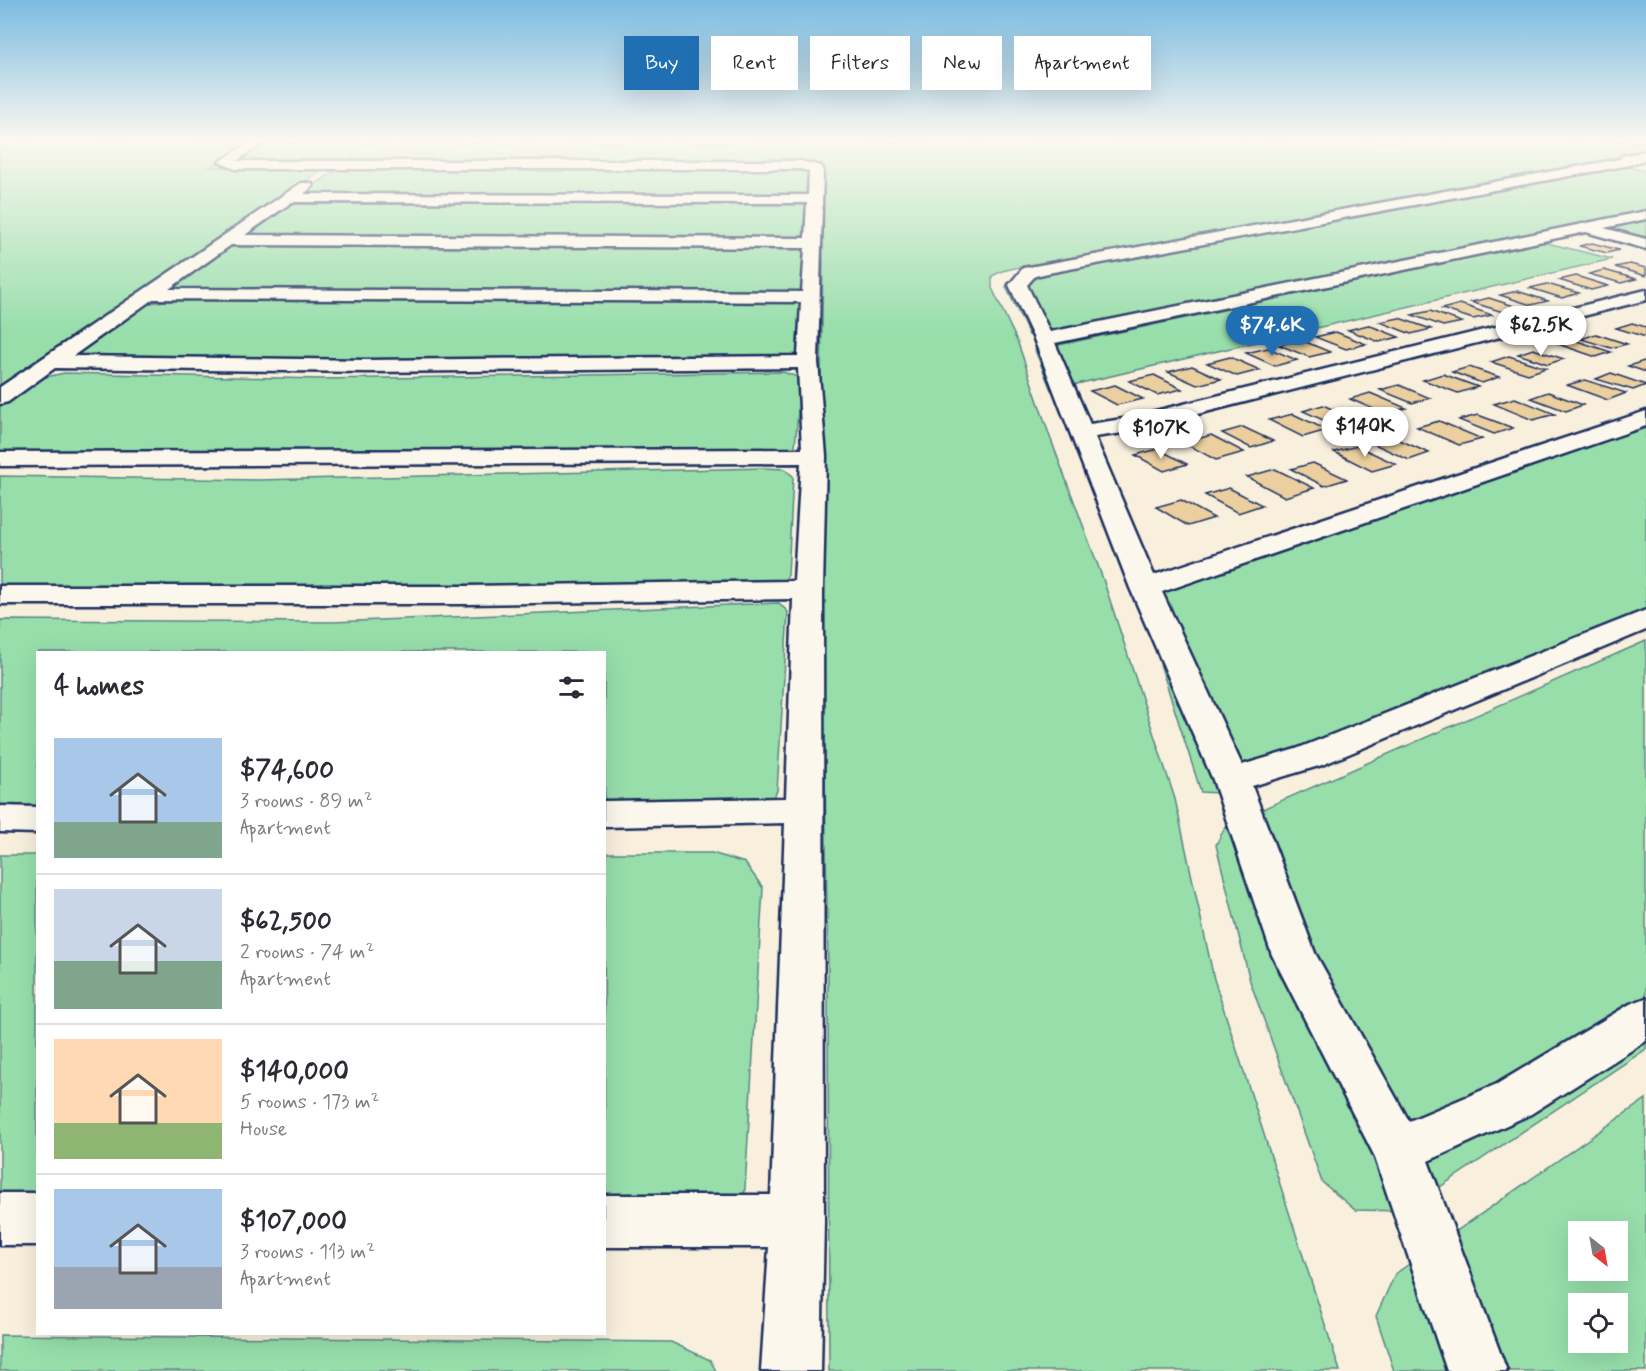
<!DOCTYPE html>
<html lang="en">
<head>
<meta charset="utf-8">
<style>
  body { margin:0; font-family:Mynerve,sans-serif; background:#f2f2f3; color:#2b2b33; height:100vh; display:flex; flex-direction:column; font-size:22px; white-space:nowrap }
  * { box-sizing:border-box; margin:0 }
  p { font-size:20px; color:#7c7c81 }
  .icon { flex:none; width:33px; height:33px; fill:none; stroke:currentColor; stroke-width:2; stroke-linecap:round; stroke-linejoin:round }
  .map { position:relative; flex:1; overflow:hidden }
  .panel { position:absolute; left:36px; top:651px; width:570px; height:684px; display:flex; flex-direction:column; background:#fff; border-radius:0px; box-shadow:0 6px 24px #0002 }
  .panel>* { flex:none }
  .top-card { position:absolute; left:624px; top:36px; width:570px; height:54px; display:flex; gap:12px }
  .needle { width:39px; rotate:149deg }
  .controls { position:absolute; left:1568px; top:1221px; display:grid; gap:12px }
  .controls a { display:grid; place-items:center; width:60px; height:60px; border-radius:0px; background:#fff; box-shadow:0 6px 24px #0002; font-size:30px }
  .price { position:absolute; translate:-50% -51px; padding:0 14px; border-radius:21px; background:#fff; color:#222; font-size:20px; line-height:39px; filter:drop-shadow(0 2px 3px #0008) }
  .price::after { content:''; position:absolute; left:50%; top:36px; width:18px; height:14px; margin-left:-9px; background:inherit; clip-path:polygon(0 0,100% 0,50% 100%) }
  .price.selected { background:#1f6fb2; color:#fff }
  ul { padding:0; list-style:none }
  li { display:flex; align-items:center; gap:18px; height:150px; padding:0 18px }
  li+li { border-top:2px solid #e1e1e2 }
  li span { display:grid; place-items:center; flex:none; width:168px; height:120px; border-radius:0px; color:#555 }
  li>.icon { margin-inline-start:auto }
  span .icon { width:72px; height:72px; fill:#fffc; stroke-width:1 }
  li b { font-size:26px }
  h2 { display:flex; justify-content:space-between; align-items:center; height:72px; padding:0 18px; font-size:26px }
  .pill { padding:0 21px; border-radius:0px; background:#fff; box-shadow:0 6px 24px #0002; font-size:21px; line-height:54px }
  .pill.selected { background:#1f6fb2; color:#fff }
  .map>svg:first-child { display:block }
</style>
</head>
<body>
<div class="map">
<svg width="1646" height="1371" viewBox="0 0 1646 1371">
  <rect width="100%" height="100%" fill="#f8efdd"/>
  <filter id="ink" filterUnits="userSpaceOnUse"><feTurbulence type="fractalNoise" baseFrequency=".0167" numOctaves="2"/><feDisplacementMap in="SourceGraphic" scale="12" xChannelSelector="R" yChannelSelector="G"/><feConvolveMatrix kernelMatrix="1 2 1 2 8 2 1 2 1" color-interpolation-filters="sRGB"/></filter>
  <g filter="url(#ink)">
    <g fill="#97deab" stroke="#598684" stroke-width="1.5" fill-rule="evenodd">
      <path d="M0,141H237L233,144H249L210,167H311L320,171L0,387Z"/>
      <path d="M1646,141V152L1619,156L1602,164L1024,266L1002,271L992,276V288L1018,343L1050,437L1103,579L1175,799L1214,979L1340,1371H829L828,975L820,435L823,264L820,168L230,164L264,143Z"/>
      <path d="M795,166L809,169V195L807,197L305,195L302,193L341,167Z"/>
      <path d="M1628,167L1646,171V216L1046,338L1029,335L1006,287L1008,282L1023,273Z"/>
      <path d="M442,201L501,203L808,201L803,239L247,237L243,234L293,202Z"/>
      <path d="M1646,220V246L1604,229Z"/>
      <path d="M1543,242L1612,259L1051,390L1035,350Z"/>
      <path d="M243,243L453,247H805L802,292L795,294L171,291L168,288L230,246Z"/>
      <path d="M178,299L799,302L803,306L798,355L795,359L772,363L67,358L144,304Z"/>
      <path d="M783,372L801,378L795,446L787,454L0,461V405L37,379L64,373L320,379Z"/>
      <path d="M1646,427V619L1236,794L1201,792L1136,589L1405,506Z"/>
      <path d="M765,468L784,469L793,476L788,575L781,585L0,597V476L258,480Z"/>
      <path d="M779,603L788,612L777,791L766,809L605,822L604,652H38L37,830L0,829V620L333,622Z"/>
      <path d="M1646,641V1049L1404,1211L1355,1210L1322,1182L1250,981L1216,845L1226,825Z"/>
      <path d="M604,853H712L745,863L763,888L744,1204L605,1241Z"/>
      <rect x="0" y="855" width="37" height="387"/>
      <path d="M1646,1099V1371H1394L1376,1316L1395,1274ZM1578,1232H1617V1270H1578ZM1578,1304H1617V1342H1578Z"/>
      <path d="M0,1335L671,1342L710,1360L716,1371H0Z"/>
    </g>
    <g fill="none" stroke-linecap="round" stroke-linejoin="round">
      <path fill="#5389a7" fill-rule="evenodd" d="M1325,141L287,144L285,143Z"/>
    </g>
    <g fill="#ebcf9f" stroke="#1b2f5e" stroke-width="1.5">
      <path d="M1592,243L1619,250L1607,253L1579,246Z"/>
      <path d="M1630,264L1646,268V276L1615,267Z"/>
      <path d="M1604,270L1636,279L1621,283L1589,274Z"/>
      <path d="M1576,276L1608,286L1591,290L1559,280Z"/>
      <path d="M1547,284L1579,293L1562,298L1530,288Z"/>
      <path d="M1517,291L1548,301L1531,305L1500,295Z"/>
      <path d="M1489,298L1520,308L1503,312L1471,302Z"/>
      <path d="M1460,304L1492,315L1473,319L1442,309Z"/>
      <path d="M1430,311L1462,322L1443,326L1412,315Z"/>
      <path d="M1399,318L1431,329L1411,334L1380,322Z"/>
      <path d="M1632,323L1646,327V337L1616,328Z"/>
      <path d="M1368,325L1399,337L1379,342L1348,330Z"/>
      <path d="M1336,332L1366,344L1346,349L1315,337Z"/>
      <path d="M1596,334L1627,344L1611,348L1581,339Z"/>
      <path d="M1301,340L1330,352L1309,357L1279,345Z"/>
      <path d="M1574,340L1611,352L1596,357L1558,344Z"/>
      <path d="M1268,348L1297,360L1275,366L1246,353Z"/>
      <path d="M1533,349L1564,359L1548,364L1518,354Z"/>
      <path d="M1509,356L1546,368L1528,374L1491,362Z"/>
      <path d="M1230,357L1260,370L1237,376L1207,363Z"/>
      <path d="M1644,361L1646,362V372L1628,366Z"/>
      <path d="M1192,366L1221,379L1197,385L1168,372Z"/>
      <path d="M1469,367L1499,377L1482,383L1452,372Z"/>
      <path d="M1611,373L1646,385L1633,390L1596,379Z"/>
      <path d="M1443,374L1478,387L1458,393L1423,380Z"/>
      <path d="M1154,375L1182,389L1157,395L1129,381Z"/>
      <path d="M1585,380L1626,393L1608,400L1567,385Z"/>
      <path d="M1115,385L1143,399L1117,405L1090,391Z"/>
      <path d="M1399,385L1430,398L1412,403L1380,390Z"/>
      <path d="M1548,392L1583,405L1566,411L1531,398Z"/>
      <path d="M1370,393L1406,408L1385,414L1350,399Z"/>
      <path d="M1515,398L1555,414L1533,420L1494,404Z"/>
      <path d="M1323,405L1354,419L1334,425L1303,411Z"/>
      <path d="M1293,414L1327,430L1303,437L1269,420Z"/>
      <path d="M1478,415L1513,428L1494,434L1459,420Z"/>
      <path d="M1439,421L1482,439L1459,445L1417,427Z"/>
      <path d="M1243,427L1273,441L1251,448L1222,433Z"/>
      <path d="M1211,435L1244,452L1216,460L1184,443Z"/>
      <path d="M1395,438L1429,453L1409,460L1374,444Z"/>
      <path d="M1357,446L1396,464L1372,471L1334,452Z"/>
      <path d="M1158,449L1187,464L1164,471L1135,455Z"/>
      <path d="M1313,463L1347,479L1324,486L1291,469Z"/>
      <path d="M1275,469L1314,488L1285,497L1247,477Z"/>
      <path d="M1229,488L1262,505L1238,513L1205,495Z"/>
      <path d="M1181,500L1214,518L1188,526L1156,507Z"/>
    </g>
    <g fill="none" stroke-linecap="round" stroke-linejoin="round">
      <defs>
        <g id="minor">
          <path d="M252,141H267L236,161H800L821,166L823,169L818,362L826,456L823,590L824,1221L821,1371H761L769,1247H604V1195H771L785,823L604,827V801L786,798L793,599L468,604H0V586H468L794,581L801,463L0,466V452L802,449L798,368L367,372L55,368L8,402L0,404V387L301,183H311L313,186L304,194L808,195L809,171L800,169H235L219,162ZM292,202L807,203L805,238L245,235ZM231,245L805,248L802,292L169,289ZM153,299L801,302L798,356L367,360L73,356Z"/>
          <path d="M1646,151V159L1629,165L1048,273L1035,276L1027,285L1050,332L1646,211V219L1604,228L1646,239V249L1586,232L1055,343L1090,424L1123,419L1646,290V300L1123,433L1095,437L1154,575L1646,411V426L1162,592L1242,765L1296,749L1646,610V630L1322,765L1252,786L1315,953L1409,1121L1497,1084L1630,1004L1646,998V1041L1531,1114L1428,1161L1507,1371H1447L1374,1155L1272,955L1213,780L1130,588L1034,339L1009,285L1023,268L1029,267L1620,159L1622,156Z"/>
          <path d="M0,806L38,807V833L0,832Z"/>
          <rect x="0" y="1193" width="38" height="52"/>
        </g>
      </defs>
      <use href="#minor" stroke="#1b2f5e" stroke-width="5"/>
      <use href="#minor" fill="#fbf7ec" fill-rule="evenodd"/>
    </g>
  </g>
  <linearGradient id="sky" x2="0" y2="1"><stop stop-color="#7bbbe1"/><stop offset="0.42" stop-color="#fcf8f0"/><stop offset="1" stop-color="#fcf8f0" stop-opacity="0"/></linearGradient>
  <rect width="1646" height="333" fill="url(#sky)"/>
</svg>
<div class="controls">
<a><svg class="needle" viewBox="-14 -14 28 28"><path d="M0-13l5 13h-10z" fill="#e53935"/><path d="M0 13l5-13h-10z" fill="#7c7c81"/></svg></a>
<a><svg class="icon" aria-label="locate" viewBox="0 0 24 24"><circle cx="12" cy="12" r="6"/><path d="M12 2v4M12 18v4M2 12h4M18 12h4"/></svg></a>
</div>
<b class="price selected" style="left:1272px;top:357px">$74.6K</b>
<b class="price" style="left:1541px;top:357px">$62.5K</b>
<b class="price" style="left:1365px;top:458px">$140K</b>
<b class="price" style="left:1161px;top:460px">$107K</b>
<div class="top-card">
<a class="pill selected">Buy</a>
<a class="pill">Rent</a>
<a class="pill">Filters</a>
<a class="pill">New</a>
<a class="pill">Apartment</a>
</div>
<section class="panel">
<h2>4 homes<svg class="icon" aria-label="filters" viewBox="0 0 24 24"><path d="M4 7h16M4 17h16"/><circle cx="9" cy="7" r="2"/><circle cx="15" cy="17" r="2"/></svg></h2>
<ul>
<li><span style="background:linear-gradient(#a9c7e8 70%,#7fa58c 0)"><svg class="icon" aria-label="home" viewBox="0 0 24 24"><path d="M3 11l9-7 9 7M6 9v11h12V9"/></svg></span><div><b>$74,600</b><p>3 rooms · 89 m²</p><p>Apartment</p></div></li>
<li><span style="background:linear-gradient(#c9d6e8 60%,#7fa58c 0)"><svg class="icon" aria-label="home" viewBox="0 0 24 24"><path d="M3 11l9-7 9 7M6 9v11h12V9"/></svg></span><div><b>$62,500</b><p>2 rooms · 74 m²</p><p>Apartment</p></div></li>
<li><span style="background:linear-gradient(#ffd9b3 70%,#8fb573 0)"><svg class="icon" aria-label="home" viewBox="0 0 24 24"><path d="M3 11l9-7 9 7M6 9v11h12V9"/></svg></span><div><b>$140,000</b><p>5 rooms · 173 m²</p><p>House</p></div></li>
<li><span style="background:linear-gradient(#a9c7e8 65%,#9aa5b1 0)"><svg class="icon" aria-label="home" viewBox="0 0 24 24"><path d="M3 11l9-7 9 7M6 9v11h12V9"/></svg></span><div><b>$107,000</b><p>3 rooms · 113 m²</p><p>Apartment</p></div></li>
</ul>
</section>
</div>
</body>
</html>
